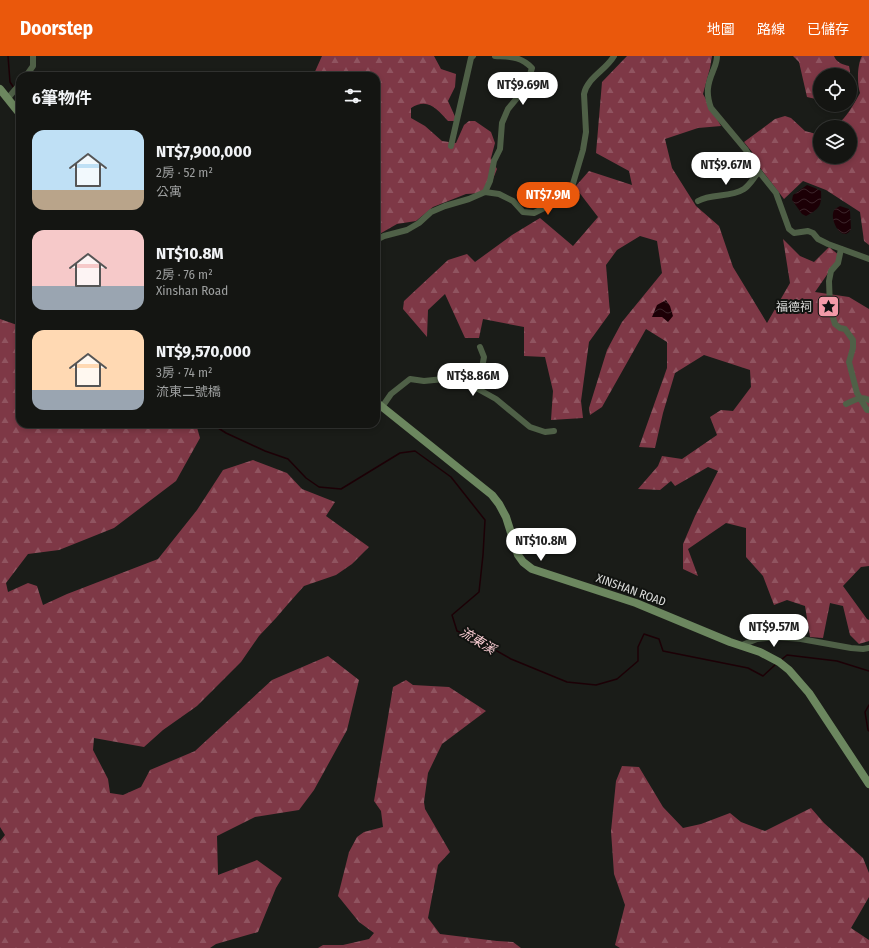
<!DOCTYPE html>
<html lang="zh-TW">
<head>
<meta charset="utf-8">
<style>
  body { margin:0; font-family:"Fira Sans Condensed","Noto Sans TC",sans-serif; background:#212220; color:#f1f3f6; height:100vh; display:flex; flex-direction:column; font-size:15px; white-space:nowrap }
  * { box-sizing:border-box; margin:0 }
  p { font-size:13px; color:#9d9f9f }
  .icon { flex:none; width:22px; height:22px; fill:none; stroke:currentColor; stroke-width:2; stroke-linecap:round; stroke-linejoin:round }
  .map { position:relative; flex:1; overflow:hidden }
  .panel { position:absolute; left:16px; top:16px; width:364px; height:356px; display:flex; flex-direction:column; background:#141512; border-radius:12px; box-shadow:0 2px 6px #0003,0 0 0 1px #333432 }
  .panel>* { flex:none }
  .tools { position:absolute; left:813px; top:12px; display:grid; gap:8px }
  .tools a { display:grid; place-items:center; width:44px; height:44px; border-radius:50%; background:#141512; box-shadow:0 2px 6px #0003,0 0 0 1px #333432; font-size:20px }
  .price { position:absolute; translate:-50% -34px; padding:0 9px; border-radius:14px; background:#fff; color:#222; font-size:13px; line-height:26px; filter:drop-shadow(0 1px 2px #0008) }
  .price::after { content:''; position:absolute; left:50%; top:24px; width:12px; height:9px; margin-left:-6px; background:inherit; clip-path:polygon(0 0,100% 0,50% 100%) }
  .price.current { background:#ea580c; color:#fff }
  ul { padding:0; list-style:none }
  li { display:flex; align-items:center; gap:12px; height:100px; padding:0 16px }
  li span { display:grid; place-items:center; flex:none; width:112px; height:80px; border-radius:12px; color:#555 }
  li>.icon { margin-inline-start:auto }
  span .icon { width:48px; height:48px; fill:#fffc; stroke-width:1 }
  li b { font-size:17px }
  h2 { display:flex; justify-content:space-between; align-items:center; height:48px; padding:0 16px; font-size:17px }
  header { display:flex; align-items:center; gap:24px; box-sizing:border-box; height:56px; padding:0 20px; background:#ea580c; color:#fff }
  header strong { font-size:19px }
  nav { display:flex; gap:22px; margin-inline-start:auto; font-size:14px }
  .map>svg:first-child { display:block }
</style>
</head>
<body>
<header>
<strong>Doorstep</strong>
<nav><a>地圖</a><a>路線</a><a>已儲存</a></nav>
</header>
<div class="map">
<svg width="869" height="892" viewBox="0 0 869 892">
  <defs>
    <pattern id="forest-firs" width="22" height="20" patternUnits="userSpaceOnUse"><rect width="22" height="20" fill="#7e3846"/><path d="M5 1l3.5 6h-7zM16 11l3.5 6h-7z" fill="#905460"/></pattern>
    <pattern id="water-waves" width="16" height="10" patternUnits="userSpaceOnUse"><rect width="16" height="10" fill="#1c0006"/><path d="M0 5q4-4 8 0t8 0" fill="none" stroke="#3c252a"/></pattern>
  </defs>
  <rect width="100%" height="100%" fill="#1a1c18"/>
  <g fill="url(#forest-firs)">
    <path d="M322,0H434L441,13L456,18L455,31L448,45L457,65H448C437,53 428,41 411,52V62L425,70L442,85L456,87L464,69L469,65H475L491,76L495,87L491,102L497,113L491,128L482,137L466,138L433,151L416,165L397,168L376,180V62L377,60L376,58V20H313Z"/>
    <path d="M627,0H712L710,12L703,38L721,70L698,72L665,83L672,112L696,150L719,170L733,211L767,267L790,227L783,183L800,200L814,206L829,191L840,200L815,236L849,241L869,253V510L861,511L843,530L867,563L869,564V585L859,588L850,579L843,550L830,547L823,582L810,581L805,550L787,544L774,549L763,520L746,501V472L726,467L688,493L698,520L683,513V488L695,460L718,415L708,411L675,430L671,425L660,434L638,433L658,410L662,400L682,403L717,379L710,361L721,354L733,355L751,331L750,314L704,299L675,317L663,357L655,392L639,391L667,312V286L646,273L602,351L590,359L589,352L607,294L622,266L662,217L657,185L640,180L617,194L606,209L610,257L589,286L581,345L583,362L551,364L553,335L545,301L524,300V271L483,263L479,282H465L445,238L428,254L427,281L403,253L404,245L448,204L467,198L475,206L512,179L540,162L573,190L598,161L575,131L589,115L632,129L629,115L596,97L602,26Z"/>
    <path d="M793,0H834C836,6 843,9 849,10L850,15L849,19H820V44L807,41L799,6Z"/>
    <path d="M862,0H869V199V189L864,185L860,156L826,134L803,125L784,143L757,108L752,96L744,86L775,63L785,60L791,62L805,75L820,79V101H850V71H835C846,62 853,50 860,37C857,28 857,9 862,0Z"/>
    <path d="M0,263L20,270V368H196L200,382L176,425L114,472L59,494L28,498L6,527L8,536L28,527L37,530L43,549L67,538L158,503L197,454L223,414L253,404L287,417L302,433L335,446L326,460L369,491L352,508L336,519L304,530L288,548L276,562L259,580L241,606L197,650L163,674L144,691L94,682L93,694L108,723L110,737L123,739L141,731L150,714L195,695L272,624L328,600L359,624L347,674L314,734L299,754L255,761L217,780L218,819L257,804L282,822L276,832L258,876L216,888L210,892H0V785L5,779L0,771Z"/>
    <path d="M406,624L413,629L449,631L486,655L442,688L428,717L424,746L425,753L450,796L438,809L428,862L440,878L497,885L513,886L521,892H318L323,889H343L369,883L374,877L359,866L338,840L349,796L357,781L364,776L383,771L381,755L374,745L393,631Z"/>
    <path d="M622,710L639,711L663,751L683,772L701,768L730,757L741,766L765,775L811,752L824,767L863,802L869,817V841L851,872L869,884V892H620L615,889L625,849L614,818L611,775L616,725Z"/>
  </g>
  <g fill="url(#water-waves)">
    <path d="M807,129L815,132L821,135C822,150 819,153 806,160L802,158L792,144L793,139Z"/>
    <path d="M840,150L849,153L850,155L851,173C843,189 827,162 835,153C835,153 840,150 840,150Z"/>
    <path d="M666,244L670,250L673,260L668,266L662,261H652L657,249Z"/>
  </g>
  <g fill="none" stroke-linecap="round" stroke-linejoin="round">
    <g stroke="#1c0006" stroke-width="1.5">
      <path d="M8,0L10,26L14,32"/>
      <path d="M17,35L20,41"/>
      <path d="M212,368L226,377L265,395L288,403L306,422L319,431L341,433L400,397L415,395L451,421L485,464L483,499L479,536L452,559L457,575L474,582L511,603L567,626L596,629L617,623L638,605V591L644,578L659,583L663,595L748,612L763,620L776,608"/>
      <path d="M781,604L787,599L837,605L869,615"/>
      <path d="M869,649L865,656L868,674L869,675"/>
    </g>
    <g stroke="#4f6047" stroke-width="6">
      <path d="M717,0C717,6 715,10 713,15C707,29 706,38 711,52L746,94L756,112L776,137L789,173L794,177L808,175L813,177L818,183L828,188L869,203"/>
      <path d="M26,20L33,10V0"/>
      <path d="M8,42L20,28"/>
      <path d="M451,90L471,2L473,0"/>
      <path d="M485,136L490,125L494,105L500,93L502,67L508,53L526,31L532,12C520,0 511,1 495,0"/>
      <path d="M698,145C712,137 730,142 744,133C750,129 754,121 759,116"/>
      <path d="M376,184L384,180L407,174L419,167L431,156L445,150L469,143L485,136L499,138L513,145L523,156L534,157L566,141L572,131L583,94L586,76L584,38C587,22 606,14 614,0"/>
      <path d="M841,193L838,207L831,215L829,225L830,252L835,268L840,272L845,273L853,284V292L849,306L857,337L867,354H869"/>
      <path d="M478,333L484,301L480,291"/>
      <path d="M846,348C854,344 861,340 869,344"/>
      <path d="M382,351L391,338L410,323L424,325L444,323L478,333L496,343L530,371L545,376L554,375"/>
      <path d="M742,589L757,583L777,581L801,583L851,592L863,593L869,592"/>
    </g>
    <g stroke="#6c875f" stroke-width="8">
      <path d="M0,33L20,58"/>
      <path d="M376,346L492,439L499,448L506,461L518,499L523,506L532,513L636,547L730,586L760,596L779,606L789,614L809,637L869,728"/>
    </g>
  </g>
  <defs>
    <symbol id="sight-square" viewBox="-11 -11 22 22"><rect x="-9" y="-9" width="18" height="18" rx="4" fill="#f39aa8" stroke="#111310"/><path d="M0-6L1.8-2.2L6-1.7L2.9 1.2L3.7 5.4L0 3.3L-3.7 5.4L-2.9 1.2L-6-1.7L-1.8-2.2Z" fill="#111"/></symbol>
  </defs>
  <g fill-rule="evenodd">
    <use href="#sight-square" x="816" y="238" width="25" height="25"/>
  </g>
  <g text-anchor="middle" stroke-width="4" stroke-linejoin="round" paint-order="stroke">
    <g font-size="12" fill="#d8d9d7" stroke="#111310" text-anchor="end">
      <text x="812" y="255">福德祠</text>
    </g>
    <g font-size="12" fill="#d8d9d7" stroke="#111310">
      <text transform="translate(631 534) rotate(20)" y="4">XINSHAN ROAD</text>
    </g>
    <g font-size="13" font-style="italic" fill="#fbced4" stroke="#111310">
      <text transform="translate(478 584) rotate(31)" y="5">流東溪</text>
    </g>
  </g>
</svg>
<div class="tools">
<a><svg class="icon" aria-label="locate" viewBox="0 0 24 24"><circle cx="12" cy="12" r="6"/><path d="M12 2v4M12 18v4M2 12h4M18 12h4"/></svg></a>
<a><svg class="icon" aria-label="layers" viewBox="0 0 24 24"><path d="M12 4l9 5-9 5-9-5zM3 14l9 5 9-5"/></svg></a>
</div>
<b class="price" style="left:523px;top:50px">NT$9.69M</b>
<b class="price" style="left:726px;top:130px">NT$9.67M</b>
<b class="price current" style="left:548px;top:160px">NT$7.9M</b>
<b class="price" style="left:473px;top:341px">NT$8.86M</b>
<b class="price" style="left:541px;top:506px">NT$10.8M</b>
<b class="price" style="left:774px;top:592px">NT$9.57M</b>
<section class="panel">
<h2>6筆物件<svg class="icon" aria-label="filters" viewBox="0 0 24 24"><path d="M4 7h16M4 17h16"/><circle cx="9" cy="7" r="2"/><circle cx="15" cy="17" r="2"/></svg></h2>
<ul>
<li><span style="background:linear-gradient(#bfe0f5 75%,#b9a48a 0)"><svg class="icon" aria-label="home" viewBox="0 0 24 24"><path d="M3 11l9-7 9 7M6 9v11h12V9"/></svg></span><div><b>NT$7,900,000</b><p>2房 · 52 m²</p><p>公寓</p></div></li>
<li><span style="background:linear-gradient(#f6c9c9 70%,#9aa5b1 0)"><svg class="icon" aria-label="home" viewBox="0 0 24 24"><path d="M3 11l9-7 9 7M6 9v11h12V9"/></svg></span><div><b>NT$10.8M</b><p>2房 · 76 m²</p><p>Xinshan Road</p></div></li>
<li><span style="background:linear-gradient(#ffd9b3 75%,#9aa5b1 0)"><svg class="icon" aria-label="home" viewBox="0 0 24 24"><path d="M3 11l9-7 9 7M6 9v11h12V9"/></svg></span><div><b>NT$9,570,000</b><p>3房 · 74 m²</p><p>流東二號橋</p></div></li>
</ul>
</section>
</div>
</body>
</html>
